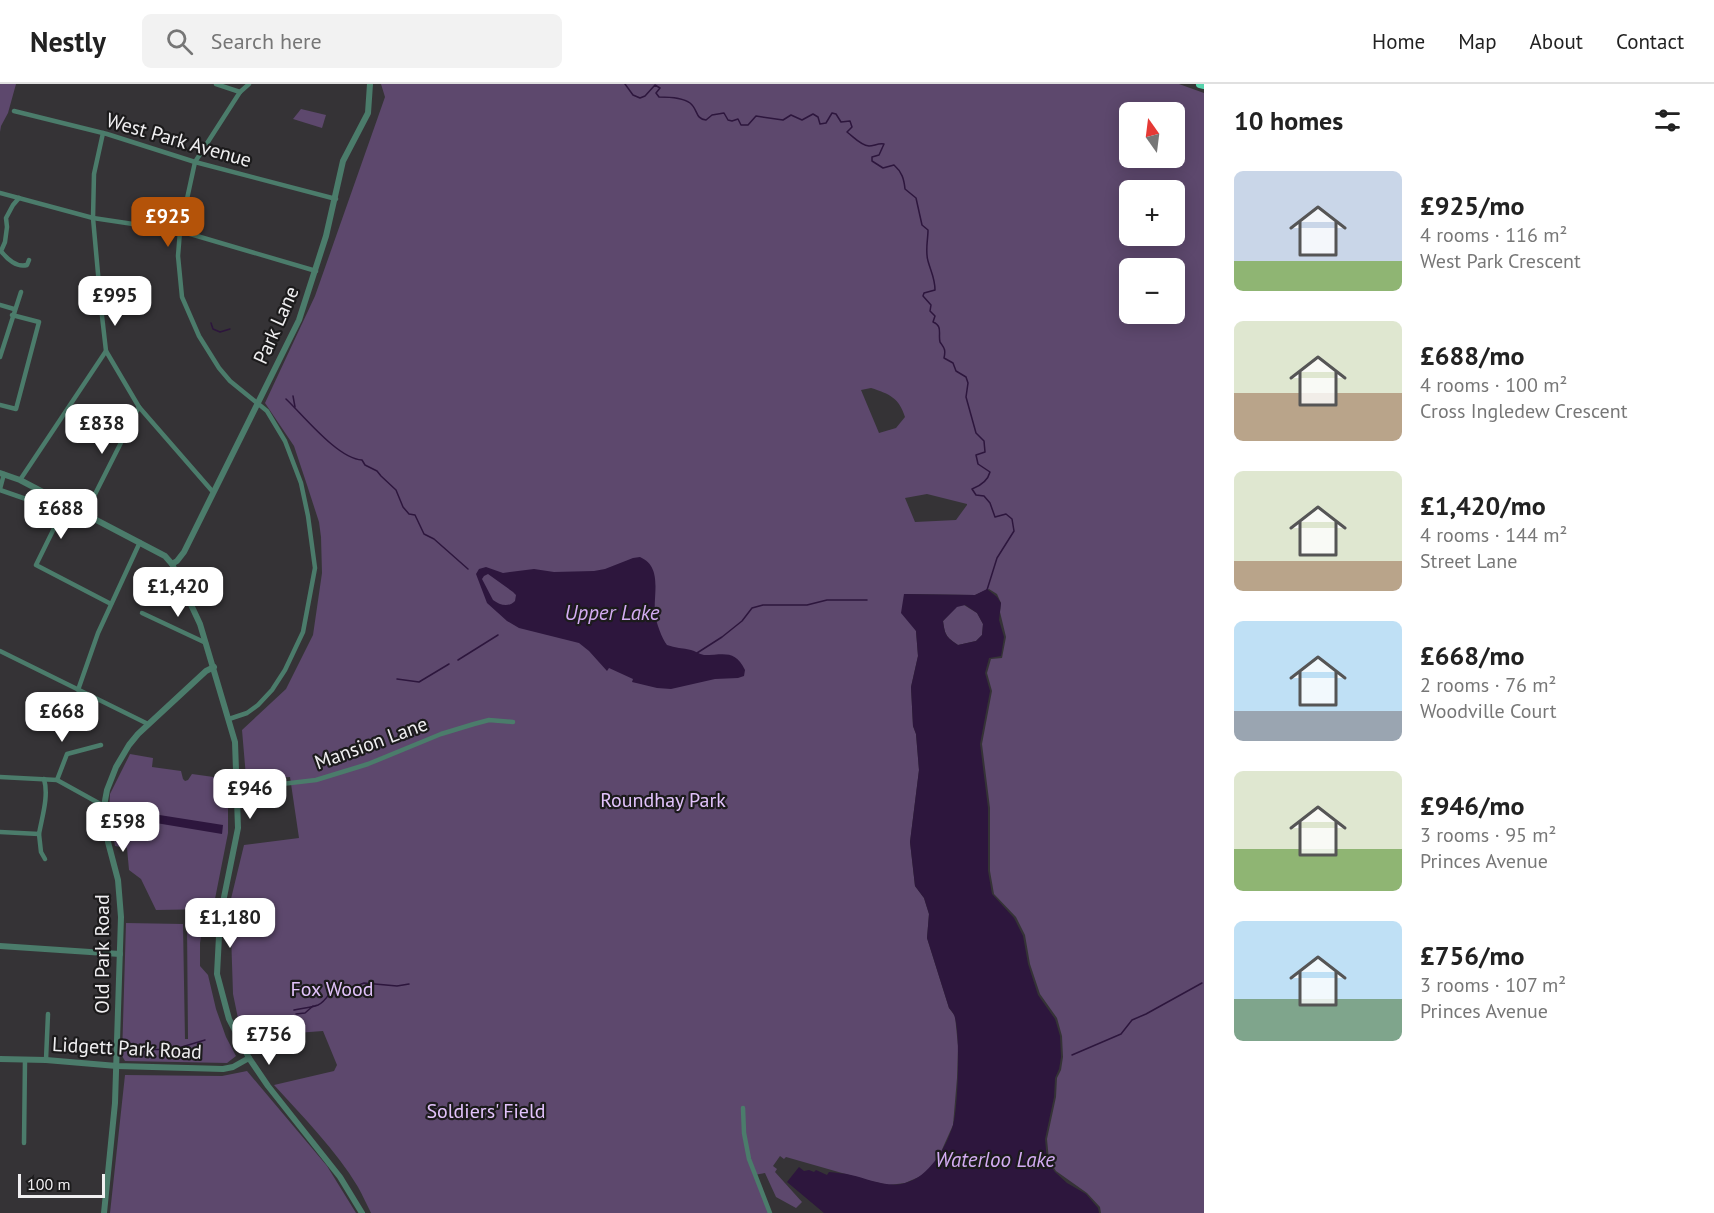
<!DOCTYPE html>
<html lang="en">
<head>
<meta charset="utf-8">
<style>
  body { margin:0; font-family:"PT Sans",sans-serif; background:#f2f2f2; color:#222; height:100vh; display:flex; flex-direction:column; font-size:22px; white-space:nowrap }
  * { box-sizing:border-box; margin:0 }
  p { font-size:20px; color:#767676 }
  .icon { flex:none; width:33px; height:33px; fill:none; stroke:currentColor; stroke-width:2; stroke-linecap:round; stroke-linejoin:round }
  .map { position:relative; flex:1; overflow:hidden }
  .details { display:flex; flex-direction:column; background:#fff; width:510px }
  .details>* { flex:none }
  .needle { width:39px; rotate:346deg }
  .fabs { position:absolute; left:1119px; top:18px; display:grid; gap:12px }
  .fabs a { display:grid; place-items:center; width:66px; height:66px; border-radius:9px; background:#fff; box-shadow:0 3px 15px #0003; font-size:30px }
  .scale { position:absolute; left:18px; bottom:15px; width:87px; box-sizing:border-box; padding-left:6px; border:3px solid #f0eff1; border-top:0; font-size:16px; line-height:21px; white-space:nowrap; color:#f0eff1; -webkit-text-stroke:4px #1c1b1c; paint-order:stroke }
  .price { position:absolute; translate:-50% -51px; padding:0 14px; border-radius:12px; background:#fff; color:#222; font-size:20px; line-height:39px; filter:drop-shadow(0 2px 3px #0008) }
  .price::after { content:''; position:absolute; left:50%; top:36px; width:18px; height:14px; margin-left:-9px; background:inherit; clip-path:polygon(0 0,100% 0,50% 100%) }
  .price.selected { background:#b45309; color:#fff }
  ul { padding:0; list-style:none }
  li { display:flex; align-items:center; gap:18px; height:150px; padding:0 30px }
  li span { display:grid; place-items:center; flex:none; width:168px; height:120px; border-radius:9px; color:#555 }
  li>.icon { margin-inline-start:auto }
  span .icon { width:72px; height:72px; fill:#fffc; stroke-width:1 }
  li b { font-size:26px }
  h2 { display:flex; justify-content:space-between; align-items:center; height:72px; padding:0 30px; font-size:26px }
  header { display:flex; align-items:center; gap:36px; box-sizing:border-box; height:84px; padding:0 30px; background:#fff; border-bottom:2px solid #e0e0e0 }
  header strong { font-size:28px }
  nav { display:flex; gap:33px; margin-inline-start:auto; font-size:21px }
  .search { width:420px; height:54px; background:#f2f2f2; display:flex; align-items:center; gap:15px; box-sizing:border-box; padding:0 21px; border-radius:9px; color:#767676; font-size:22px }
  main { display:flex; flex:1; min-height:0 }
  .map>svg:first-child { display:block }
</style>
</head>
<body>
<header>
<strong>Nestly</strong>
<div class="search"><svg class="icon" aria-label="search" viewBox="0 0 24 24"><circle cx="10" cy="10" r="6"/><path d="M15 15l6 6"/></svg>Search here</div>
<nav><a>Home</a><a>Map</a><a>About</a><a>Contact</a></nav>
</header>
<main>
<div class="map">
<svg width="1204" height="1129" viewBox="0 0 1204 1129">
  <rect width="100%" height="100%" fill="#353336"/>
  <g fill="#5d486d" fill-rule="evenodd">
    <path d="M0,0H16L8,29L1,42L0,48Z"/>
    <path d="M381,0H1179L1204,9V1129H1101L1100,1123L1087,1109L1056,1087L1049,1076L1047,1055L1056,1013L1057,994L1061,986L1063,973L1062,952L1057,934L1040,910L1030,880L1025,851L1016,833L994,810L990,787V724L982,660L992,607L987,589L991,575L1002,574L1006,553L1000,528L1001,519L997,510L989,505L975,511L904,510L916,547L918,572L911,603L913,642L916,650L919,686L910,758L915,802L924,814L929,830L927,854L949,924L955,932L958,962L957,994L953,1041L940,1070L931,1084L921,1092L905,1099L889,1101L870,1097L786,1073L784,1075L780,1072L773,1082L777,1085L775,1088L802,1118L796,1124L776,1113L765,1089L754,1091L771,1129H371C367,1121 363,1112 358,1103C336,1066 303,1033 274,1001L334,987L337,981L323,947L296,949L248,960L239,939L233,910L230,819L244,761L299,754L290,693L249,697L246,693L242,646L286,605L313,551L322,489L321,453L319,438L307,401L294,362L265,319L315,212L385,13ZM1130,28H1174V74H1130ZM1130,106H1174V152H1130ZM1130,184H1174V230H1130ZM871,304C890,310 899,314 905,333L896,344L879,349L861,306ZM927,410L967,420V421L956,436L915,438L905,414Z"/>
    <path d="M301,25L326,31L322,44L293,35Z"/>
    <path d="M964,521L977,529L983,540L982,551L976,557L958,561C946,553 945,551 943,537L957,522Z"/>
    <path d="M130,670L153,674L152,683L181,687L183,695L185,697L188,696L192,690L228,695V749L213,825L156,826L141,795L129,786L127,764L115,762L109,727L110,710Z"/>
    <path d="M126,839L183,840L185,955H188L187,841H203L200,859V882L208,891L216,925L226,953L236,972L227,979L125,977L122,972Z"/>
    <path d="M247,987L327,1082L356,1129H110L125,991L222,992Z"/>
  </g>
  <g fill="#2d163d" fill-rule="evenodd">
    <path d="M640,473C663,483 653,510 655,530C656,538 662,555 667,561C675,564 683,564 691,566C695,567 699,570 704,571C724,571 735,565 745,586L744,592L738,594L715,595L671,605L657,604L632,598L633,595L609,584L607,587L589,567L579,559L519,544L507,537L487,519L476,490L479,485L486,483L503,489L534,485L554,488L594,487L605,485L633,474ZM488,490L513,508L516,511L515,517C508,524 500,521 493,516L482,495L484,492Z"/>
    <path d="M987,505L997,513L1001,519L999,536L1004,553L1001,572L989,574L985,589L990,607L980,660L988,724V787L992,810L1014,834L1023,852L1028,880L1038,911L1055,935L1060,952L1061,973L1059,985L1055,994L1054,1013L1045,1055L1047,1077L1055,1088L1067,1099L1086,1110L1098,1124L1099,1129H824L787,1098L799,1083L804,1087L809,1086L814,1088L816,1086L827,1091L829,1088C836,1089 844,1089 851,1091C869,1095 887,1104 905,1099C929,1093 946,1064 953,1041C958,1025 961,947 954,931C953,929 951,926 949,924L927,854L929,830L924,814L915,802L910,758L919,686L916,650L913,642L911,603L918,572L916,547L901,529L904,510L975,511ZM965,521L977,529L983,540L982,551L976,557L958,561C946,553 945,551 943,537L957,523Z"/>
    <path d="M134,727L223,741L222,750L132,735Z"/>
  </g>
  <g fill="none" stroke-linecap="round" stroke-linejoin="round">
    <g stroke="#2d163d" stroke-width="1.5">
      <path d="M625,0L633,11L640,14L645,12L655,1L660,4L656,9L659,13C668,13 682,13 690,19C698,25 695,35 706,36L712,31L724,29L728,36L732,37L738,35L741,41H748L756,32L783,36L791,31L802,36L813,30L818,33L820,40L826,39L832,29L836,30L841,38L850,37L852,43L847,48C854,53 860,61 869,62C874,62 878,59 884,60L879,71L872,73V77L883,84L894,81C902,88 904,95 905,105L916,114L922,141L928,146C928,156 925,167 928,177C931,188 935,194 935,206L924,209L923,212L931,221L930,227L935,232L933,238C943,242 938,250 940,258C944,264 946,265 944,274L953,279L956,287L966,293L968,299L966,313L976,349L984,357L985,368L976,371L978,380L990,388C988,396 980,402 972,405L976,411L984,412L990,419L995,433L1006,430L1012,435L1014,447L997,474L987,506"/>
      <path d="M211,239L213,245L220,248L230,245"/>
      <path d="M293,312L295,323"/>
      <path d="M286,315C303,331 338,375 362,376L365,381L377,387L381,392L396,406L403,423L409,430L415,431L424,450L434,455L468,485"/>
      <path d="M697,569L722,553L742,537L752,524L763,521H807L827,516H867"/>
      <path d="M458,576L498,551"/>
      <path d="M397,595L419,598L449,580"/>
      <path d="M294,926C302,924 310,924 318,921C332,915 332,891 351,904L364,899L397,902L409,900"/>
      <path d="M296,930L305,929L313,922"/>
      <path d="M132,968C146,964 159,967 172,964L175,965L205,956"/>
      <path d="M1072,971L1121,950L1132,936L1146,930L1202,899"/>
    </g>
    <g stroke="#4b7c6b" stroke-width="4.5">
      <path d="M216,0L240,8"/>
      <path d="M14,27L107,50L195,78L336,115"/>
      <path d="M103,49L94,90L93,134L101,223L106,267L139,323L213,408"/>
      <path d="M0,109L93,134L180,147L316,187"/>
      <path d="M19,114L13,121L6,134L7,143L5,158L1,167C7,175 17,184 27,181L29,176"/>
      <path d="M0,221L14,225"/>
      <path d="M0,273L21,208"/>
      <path d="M0,321L16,325L39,238L12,231"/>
      <path d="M20,396L106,267"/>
      <path d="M0,405L4,390"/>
      <path d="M0,406L26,415L36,404"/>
      <path d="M66,420L36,481L111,520"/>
      <path d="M85,430L139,323"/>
      <path d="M142,529L206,559"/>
      <path d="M0,567L148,640"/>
      <path d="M78,606L98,549L140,458"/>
      <path d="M229,635L247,629L258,621L272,606L285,586L303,548L315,484L308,432L301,399L285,357L267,327L230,297L219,284L199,252L182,213L178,172L180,147L195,78L240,8L249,0"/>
      <path d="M0,693L57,696L104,722"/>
      <path d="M57,696L67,670L101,661"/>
      <path d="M238,705L316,696L368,680L441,650L474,640L489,636L513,638"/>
      <path d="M0,748L39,750C42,733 49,712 44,695"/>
      <path d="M39,750L41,768L45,775"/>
      <path d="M46,976L48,930"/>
      <path d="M743,1024L744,1049L749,1075L770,1129"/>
      <path d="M24,1059L25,976"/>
    </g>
    <g stroke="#4b7c6b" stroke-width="6">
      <path d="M0,389L20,396L165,472L172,480L200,540L235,658L238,744L220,833L217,890L229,935L249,974L268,1002L340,1093L362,1129"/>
      <path d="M172,480L177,477L184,468L299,236L326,152L343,77L368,29L370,0"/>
      <path d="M0,862L120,870"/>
      <path d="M0,975L46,976L117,982L223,985L233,983L249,974"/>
      <path d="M104,1129L115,1019L121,833L118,796L108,758L104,722L107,706L116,683L129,661L138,650L206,587L214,583"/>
    </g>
    <path stroke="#56d2ac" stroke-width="8" d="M1200,0L1204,1"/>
  </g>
  <g text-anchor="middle" stroke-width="4.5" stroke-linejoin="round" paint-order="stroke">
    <g font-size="20" fill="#f0eff1" stroke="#1c1b1c">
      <text transform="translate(179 56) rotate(16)" y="7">West Park Avenue</text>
      <text transform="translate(276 241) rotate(-66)" y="7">Park Lane</text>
      <text transform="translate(371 659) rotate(-20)" y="7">Mansion Lane</text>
      <text transform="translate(102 870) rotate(-90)" y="7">Old Park Road</text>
      <text transform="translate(127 964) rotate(3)" y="7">Lidgett Park Road</text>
    </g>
    <g font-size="20" fill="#e2c3fb" stroke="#1c1b1c">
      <text x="663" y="723">Roundhay Park</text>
      <text x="332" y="912">Fox Wood</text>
      <text x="486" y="1034">Soldiers' Field</text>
    </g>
    <g font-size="21" font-style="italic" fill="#d3acf2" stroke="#1c1b1c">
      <text x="612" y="536">Upper Lake</text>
      <text x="995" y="1083">Waterloo Lake</text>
    </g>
  </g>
</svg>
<div class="fabs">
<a><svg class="needle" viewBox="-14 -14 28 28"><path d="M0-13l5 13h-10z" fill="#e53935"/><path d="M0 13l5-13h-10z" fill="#767676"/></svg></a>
<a>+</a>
<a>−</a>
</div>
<div class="scale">100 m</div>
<b class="price selected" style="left:168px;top:164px">£925</b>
<b class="price" style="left:115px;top:243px">£995</b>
<b class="price" style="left:102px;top:371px">£838</b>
<b class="price" style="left:61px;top:456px">£688</b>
<b class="price" style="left:178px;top:534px">£1,420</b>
<b class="price" style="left:62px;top:659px">£668</b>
<b class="price" style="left:250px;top:736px">£946</b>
<b class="price" style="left:123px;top:769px">£598</b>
<b class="price" style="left:230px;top:865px">£1,180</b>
<b class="price" style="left:269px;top:982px">£756</b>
</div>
<section class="details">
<h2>10 homes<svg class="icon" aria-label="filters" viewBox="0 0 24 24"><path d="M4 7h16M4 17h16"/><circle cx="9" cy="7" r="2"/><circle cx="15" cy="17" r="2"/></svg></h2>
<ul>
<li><span style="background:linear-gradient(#c9d6e8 75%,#8fb573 0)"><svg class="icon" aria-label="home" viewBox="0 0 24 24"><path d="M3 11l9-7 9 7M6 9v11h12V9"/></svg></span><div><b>£925/mo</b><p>4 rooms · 116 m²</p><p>West Park Crescent</p></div></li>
<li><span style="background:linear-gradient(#dfe7d0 60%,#b9a48a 0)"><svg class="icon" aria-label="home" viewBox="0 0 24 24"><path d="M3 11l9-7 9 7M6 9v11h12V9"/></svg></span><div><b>£688/mo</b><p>4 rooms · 100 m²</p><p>Cross Ingledew Crescent</p></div></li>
<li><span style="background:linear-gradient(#dfe7d0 75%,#b9a48a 0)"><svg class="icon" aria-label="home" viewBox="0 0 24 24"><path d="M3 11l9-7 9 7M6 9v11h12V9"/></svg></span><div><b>£1,420/mo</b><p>4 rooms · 144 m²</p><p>Street Lane</p></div></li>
<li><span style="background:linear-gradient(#bfe0f5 75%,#9aa5b1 0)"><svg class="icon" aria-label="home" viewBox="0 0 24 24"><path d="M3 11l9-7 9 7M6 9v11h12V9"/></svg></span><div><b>£668/mo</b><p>2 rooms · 76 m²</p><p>Woodville Court</p></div></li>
<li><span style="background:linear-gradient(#dfe7d0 65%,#8fb573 0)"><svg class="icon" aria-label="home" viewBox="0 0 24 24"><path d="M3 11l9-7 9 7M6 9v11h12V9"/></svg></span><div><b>£946/mo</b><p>3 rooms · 95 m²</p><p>Princes Avenue</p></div></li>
<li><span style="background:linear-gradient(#bfe0f5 65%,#7fa58c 0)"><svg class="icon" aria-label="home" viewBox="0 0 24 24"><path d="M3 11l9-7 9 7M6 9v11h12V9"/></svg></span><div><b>£756/mo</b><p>3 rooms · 107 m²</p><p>Princes Avenue</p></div></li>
</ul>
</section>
</main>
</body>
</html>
